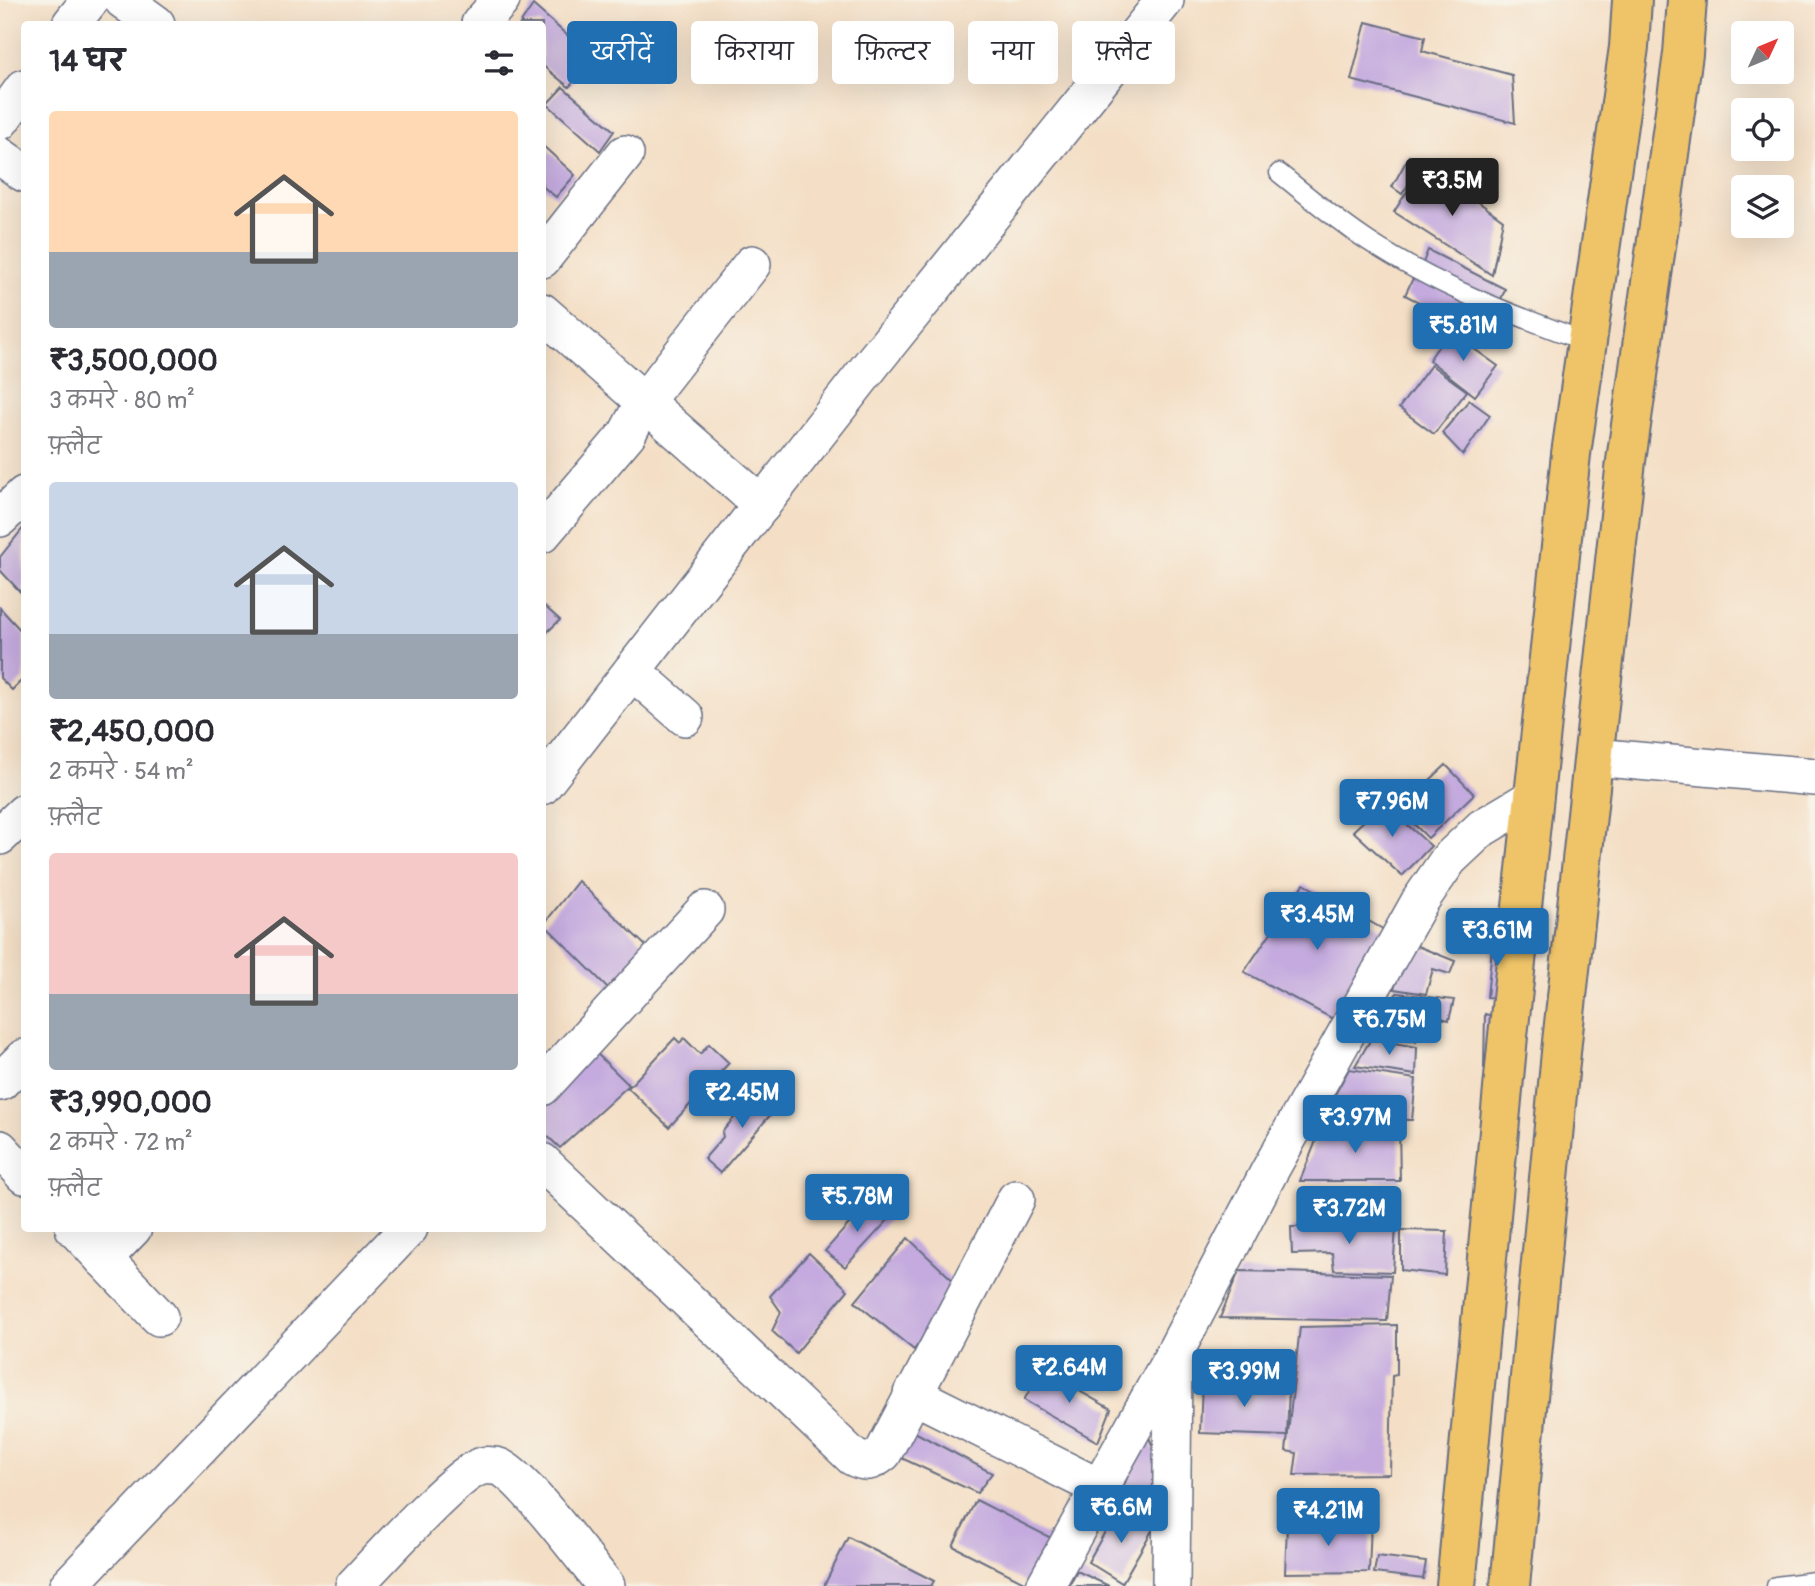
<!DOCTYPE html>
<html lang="hi">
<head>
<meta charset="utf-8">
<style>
  body { margin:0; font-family:Pangolin,"Playpen Sans Deva",sans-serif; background:#f2f2f3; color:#2b2b33; height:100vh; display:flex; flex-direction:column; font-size:26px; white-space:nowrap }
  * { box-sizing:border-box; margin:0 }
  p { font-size:23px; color:#7c7c81 }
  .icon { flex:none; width:38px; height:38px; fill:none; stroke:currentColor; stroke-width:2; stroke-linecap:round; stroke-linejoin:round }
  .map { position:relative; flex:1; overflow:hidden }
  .sheet { position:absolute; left:21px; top:21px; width:525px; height:1211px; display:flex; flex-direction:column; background:#fff; border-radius:7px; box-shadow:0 7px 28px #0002 }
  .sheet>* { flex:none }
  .banner { position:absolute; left:567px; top:21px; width:665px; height:63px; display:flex; gap:14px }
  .needle { width:46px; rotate:46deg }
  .controls { position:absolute; left:1731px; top:21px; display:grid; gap:14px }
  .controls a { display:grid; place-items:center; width:63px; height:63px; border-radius:7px; background:#fff; box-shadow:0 7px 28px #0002; font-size:35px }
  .price { position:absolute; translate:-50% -60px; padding:0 16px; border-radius:7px; background:#1f6fb2; color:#fff; font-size:23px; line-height:46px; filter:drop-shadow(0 2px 4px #0008) }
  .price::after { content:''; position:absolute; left:50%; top:42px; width:21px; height:16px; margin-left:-10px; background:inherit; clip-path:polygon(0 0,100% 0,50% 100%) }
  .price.selected { background:#222; color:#fff }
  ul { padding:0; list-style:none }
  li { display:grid; align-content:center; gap:14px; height:371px; padding:0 28px }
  li span { display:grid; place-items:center; height:217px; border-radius:7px; color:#555 }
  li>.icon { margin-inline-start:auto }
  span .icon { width:126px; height:126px; fill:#fffc; stroke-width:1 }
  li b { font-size:30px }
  h2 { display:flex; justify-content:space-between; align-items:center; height:84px; padding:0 28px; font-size:30px }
  .chip { padding:0 24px; border-radius:7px; background:#fff; box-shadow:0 7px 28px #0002; font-size:24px; line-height:63px }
  .chip.selected { background:#1f6fb2; color:#fff }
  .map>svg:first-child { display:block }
</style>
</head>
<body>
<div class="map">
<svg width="1815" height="1586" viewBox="0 0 1815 1586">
  <rect width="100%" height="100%" fill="#f7f3e8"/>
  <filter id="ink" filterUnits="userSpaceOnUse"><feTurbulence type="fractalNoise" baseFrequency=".0143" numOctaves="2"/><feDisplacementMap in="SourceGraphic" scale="14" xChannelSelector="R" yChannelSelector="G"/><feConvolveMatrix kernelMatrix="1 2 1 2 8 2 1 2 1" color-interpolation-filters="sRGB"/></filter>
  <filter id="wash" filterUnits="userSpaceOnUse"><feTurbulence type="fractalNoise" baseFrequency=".00686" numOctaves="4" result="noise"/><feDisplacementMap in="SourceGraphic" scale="28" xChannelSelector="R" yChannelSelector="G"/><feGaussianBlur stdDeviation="1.57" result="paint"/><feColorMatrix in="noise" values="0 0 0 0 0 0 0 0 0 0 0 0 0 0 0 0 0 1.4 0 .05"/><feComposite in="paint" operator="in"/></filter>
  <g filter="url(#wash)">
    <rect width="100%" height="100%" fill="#f4dfc6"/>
    <g id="blocks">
      <g fill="#c4aade">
        <path d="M533,5L594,59L569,87L542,65V24H520Z"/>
        <path d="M1366,22L1425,37L1422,51L1512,75L1515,123L1351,80Z"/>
        <path d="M563,87L614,131L600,151L547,104Z"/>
        <path d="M542,145L575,175L556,197L542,186Z"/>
        <path d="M1409,156L1421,165L1402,194L1392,187Z"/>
        <path d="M1425,163L1503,220L1492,275L1394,212Z"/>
        <path d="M1428,250L1505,289L1498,307L1421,268Z"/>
        <path d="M1415,274L1499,314L1487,337L1405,295Z"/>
        <path d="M1449,331L1498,366L1475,396L1429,360Z"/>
        <path d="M1431,365L1467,391L1434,434L1399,408Z"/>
        <path d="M1469,400L1490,415L1463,455L1442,433Z"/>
        <path d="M24,527V596L0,570V557Z"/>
        <path d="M542,604L560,620L542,637Z"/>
        <path d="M0,608L24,634V678L12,690L0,678Z"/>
        <path d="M1446,765L1474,794L1428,838L1399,809Z"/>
        <path d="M1383,803L1431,846L1402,876L1353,831Z"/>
        <path d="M578,881L649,949L614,994L544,924Z"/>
        <path d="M1304,884L1388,932L1335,1020L1244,972Z"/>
        <path d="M1493,938H1507L1501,998L1487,997Z"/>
        <path d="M1412,944L1455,961L1450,974L1433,969L1426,994L1394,989Z"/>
        <path d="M1397,993L1454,1000L1449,1020L1388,1005Z"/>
        <path d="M1386,1008L1422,1015L1416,1041L1374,1036Z"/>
        <path d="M1485,1014L1500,1018L1493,1071L1484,1068Z"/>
        <path d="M675,1038L680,1043L684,1038L700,1054L709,1044L729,1063L669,1127L628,1088Z"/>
        <path d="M1371,1039L1417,1047L1416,1075L1355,1066Z"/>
        <path d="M588,1045L629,1085L560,1148L542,1131V1093Z"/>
        <path d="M1349,1069L1416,1079L1412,1120L1322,1118Z"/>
        <path d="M759,1088L779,1105L720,1173L704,1159L723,1137L722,1132Z"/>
        <path d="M1322,1126H1399L1400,1181H1300Z"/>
        <path d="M869,1201L890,1218L845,1267L825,1251Z"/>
        <path d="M1291,1227H1396L1393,1272L1334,1270L1332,1253L1292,1254Z"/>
        <path d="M1401,1230L1447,1231L1445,1275L1401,1270Z"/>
        <path d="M908,1238L959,1286L914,1350L855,1302Z"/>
        <path d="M809,1253L848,1290L796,1353L772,1331L781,1312L770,1296Z"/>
        <path d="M1239,1271L1391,1275L1387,1321L1220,1318Z"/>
        <path d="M1397,1325V1375L1392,1376L1390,1474L1294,1475L1297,1453L1286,1451L1300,1327Z"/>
        <path d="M1042,1370L1111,1409L1098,1442L1024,1400Z"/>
        <path d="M1202,1382L1289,1387L1287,1436L1200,1433Z"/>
        <path d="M909,1429L992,1473L977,1493L897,1456Z"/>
        <path d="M1146,1430L1167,1481L1159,1526L1119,1498Z"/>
        <path d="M976,1500L1053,1539L1030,1585L953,1546Z"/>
        <path d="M1119,1507L1154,1527L1122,1583L1088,1562Z"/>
        <path d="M1371,1522L1369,1572L1285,1573L1287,1526Z"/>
        <path d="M848,1537L934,1581L931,1586H824Z"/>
        <path d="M1377,1556L1426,1562L1423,1579L1374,1573Z"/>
        <path d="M1077,1571L1109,1586H1069Z"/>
      </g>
    </g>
  </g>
  <g filter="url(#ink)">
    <use href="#blocks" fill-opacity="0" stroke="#676d82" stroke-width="2"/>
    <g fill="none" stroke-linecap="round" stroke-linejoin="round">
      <defs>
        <g id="lane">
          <path d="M1279,173C1308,196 1337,221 1368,241C1436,286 1511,314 1587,342"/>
          <path d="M1776,1586L1815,1581"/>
        </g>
        <g id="street">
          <path d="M123,0L156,24"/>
          <path d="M71,24L90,0"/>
          <path d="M480,24L501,0"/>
          <path d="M0,121L24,88"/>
          <path d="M0,156L24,173"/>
          <path d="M542,259L625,154"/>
          <path d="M542,312L762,505"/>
          <path d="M0,518L24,495"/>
          <path d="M542,534L627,434L644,402L752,264"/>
          <path d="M632,671L685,717"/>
          <path d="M1594,757L1815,777"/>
          <path d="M542,786L874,361L1165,0"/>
          <path d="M0,836L24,813"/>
          <path d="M0,1082L24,1058"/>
          <path d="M542,1087L705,910"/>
          <path d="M0,1149L24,1175"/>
          <path d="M542,1162L853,1457C866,1464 872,1462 883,1453L1016,1199"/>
          <path d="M74,1228L159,1317"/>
          <path d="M103,1259L133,1228"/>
          <path d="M912,1394L1098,1487"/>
          <path d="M68,1586L409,1228"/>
          <path d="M354,1586C375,1564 459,1470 483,1466C486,1465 496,1466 499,1467C522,1475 587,1563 606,1586"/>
          <path d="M1045,1586L1173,1356L1269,1172L1420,901L1449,859L1482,828L1534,797"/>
          <path d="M1171,1586L1173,1360"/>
        </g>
        <g id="primary">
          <path d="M1456,1586L1508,1036L1571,454L1629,47L1632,0"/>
          <path d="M1510,1586L1562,1042L1626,461L1683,54L1687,0"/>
        </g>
      </defs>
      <use href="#lane" stroke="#676d82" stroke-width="21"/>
      <use href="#street" stroke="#676d82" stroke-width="40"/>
      <use href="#primary" stroke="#676d82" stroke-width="42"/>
      <use href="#lane" stroke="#fff" stroke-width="18"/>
      <use href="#street" stroke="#fff" stroke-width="37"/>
      <use href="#primary" stroke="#efc469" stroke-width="38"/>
    </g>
  </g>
</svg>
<div class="controls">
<a><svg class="needle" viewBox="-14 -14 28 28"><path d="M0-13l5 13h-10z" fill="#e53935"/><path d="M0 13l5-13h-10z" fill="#7c7c81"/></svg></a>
<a><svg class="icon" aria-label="locate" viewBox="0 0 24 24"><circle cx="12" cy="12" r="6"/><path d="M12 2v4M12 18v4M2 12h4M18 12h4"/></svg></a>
<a><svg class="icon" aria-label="layers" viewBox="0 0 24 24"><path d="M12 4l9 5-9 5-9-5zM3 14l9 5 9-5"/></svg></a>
</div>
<b class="price selected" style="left:1452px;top:218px">₹3.5M</b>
<b class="price" style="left:1463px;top:363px">₹5.81M</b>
<b class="price" style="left:1392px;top:839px">₹7.96M</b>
<b class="price" style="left:1317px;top:952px">₹3.45M</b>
<b class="price" style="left:1497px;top:968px">₹3.61M</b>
<b class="price" style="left:1389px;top:1057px">₹6.75M</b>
<b class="price" style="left:742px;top:1130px">₹2.45M</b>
<b class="price" style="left:1355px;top:1155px">₹3.97M</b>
<b class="price" style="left:857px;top:1234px">₹5.78M</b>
<b class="price" style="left:1349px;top:1246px">₹3.72M</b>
<b class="price" style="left:1069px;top:1405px">₹2.64M</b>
<b class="price" style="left:1244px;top:1409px">₹3.99M</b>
<b class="price" style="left:1121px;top:1545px">₹6.6M</b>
<b class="price" style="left:1328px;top:1548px">₹4.21M</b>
<div class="banner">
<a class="chip selected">खरीदें</a>
<a class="chip">किराया</a>
<a class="chip">फ़िल्टर</a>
<a class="chip">नया</a>
<a class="chip">फ़्लैट</a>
</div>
<section class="sheet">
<h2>14 घर<svg class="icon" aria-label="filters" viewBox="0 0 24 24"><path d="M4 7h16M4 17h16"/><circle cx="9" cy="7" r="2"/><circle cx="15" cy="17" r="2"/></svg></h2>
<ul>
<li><span style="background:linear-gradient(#ffd9b3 65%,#9aa5b1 0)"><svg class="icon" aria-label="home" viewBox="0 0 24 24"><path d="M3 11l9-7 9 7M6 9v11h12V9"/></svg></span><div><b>₹3,500,000</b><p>3 कमरे · 80 m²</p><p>फ़्लैट</p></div></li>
<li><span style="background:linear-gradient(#c9d6e8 70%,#9aa5b1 0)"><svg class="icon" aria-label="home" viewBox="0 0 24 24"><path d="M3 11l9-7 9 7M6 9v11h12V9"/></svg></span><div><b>₹2,450,000</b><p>2 कमरे · 54 m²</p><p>फ़्लैट</p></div></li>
<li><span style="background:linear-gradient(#f6c9c9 65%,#9aa5b1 0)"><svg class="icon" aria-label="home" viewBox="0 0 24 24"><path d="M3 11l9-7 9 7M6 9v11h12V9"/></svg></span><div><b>₹3,990,000</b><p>2 कमरे · 72 m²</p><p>फ़्लैट</p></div></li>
</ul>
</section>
</div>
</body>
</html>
